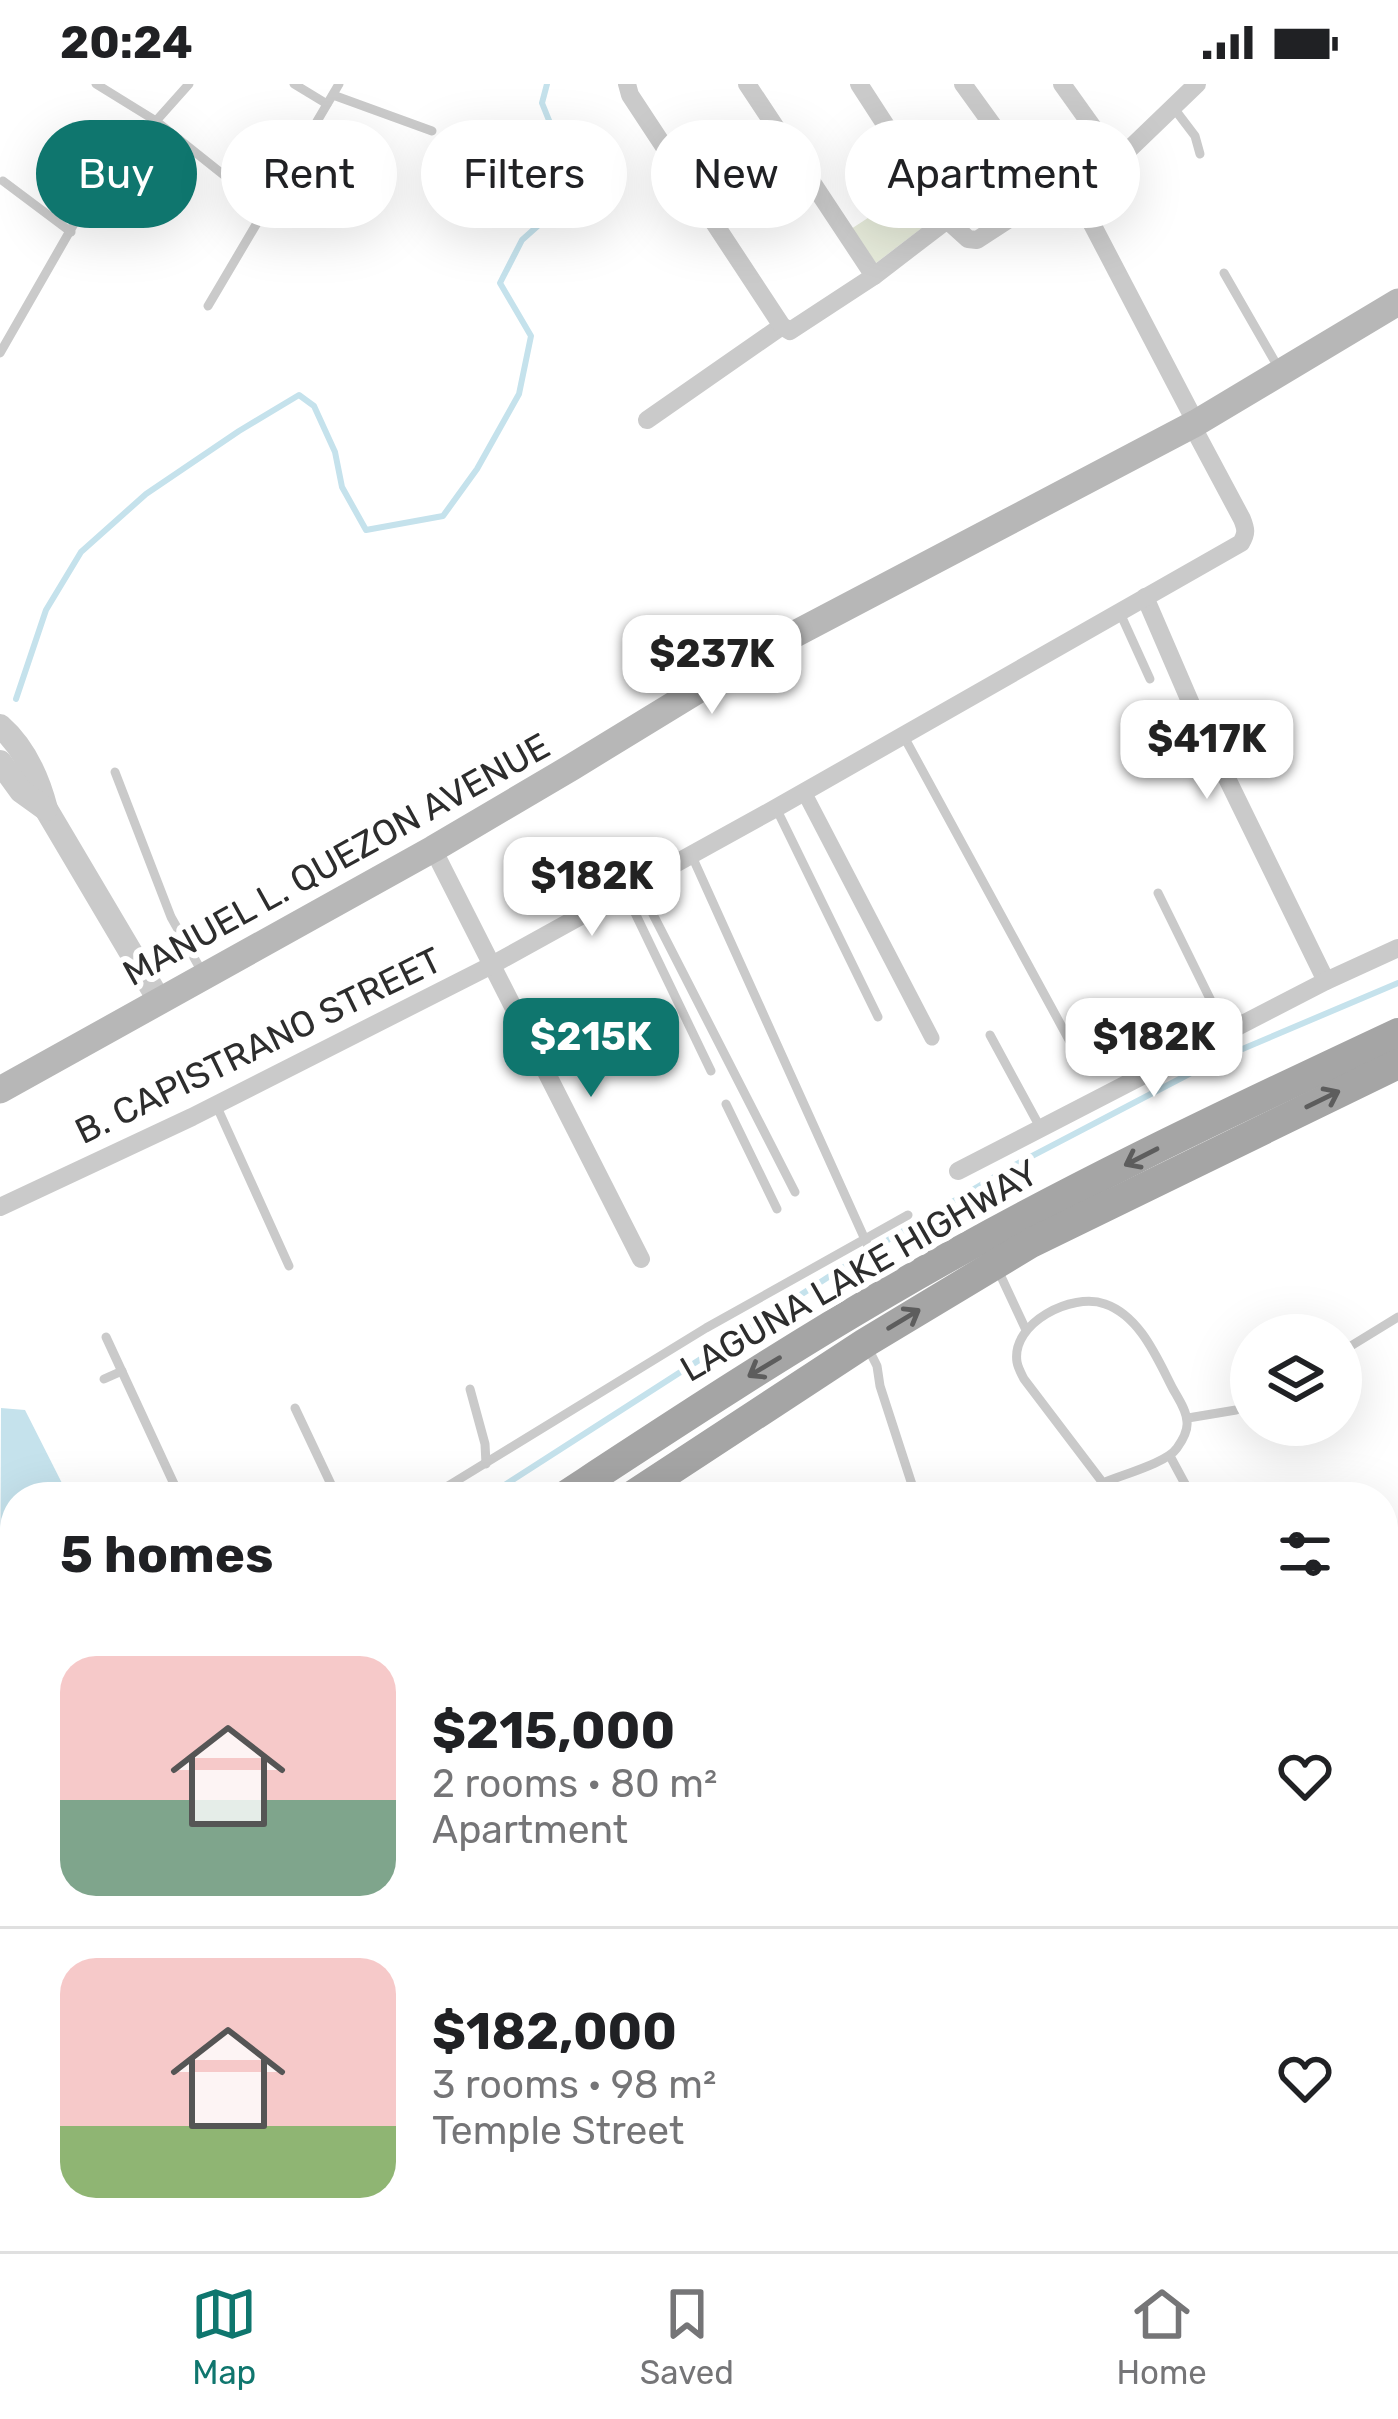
<!DOCTYPE html>
<html lang="en">
<head>
<meta charset="utf-8">
<style>
  body { margin:0; font-family:Rubik,sans-serif; background:#f2f2f2; color:#202124; height:100vh; display:flex; flex-direction:column; font-size:45px; white-space:nowrap }
  * { box-sizing:border-box; margin:0 }
  p { font-size:39px; color:#757577 }
  .icon { flex:none; width:66px; height:66px; fill:none; stroke:currentColor; stroke-width:2; stroke-linecap:round; stroke-linejoin:round }
  .map { position:relative; flex:1; overflow:hidden }
  .side { position:absolute; left:0px; top:1398px; width:1398px; height:771px; display:flex; flex-direction:column; background:#fff; border-radius:48px 48px 0 0; box-shadow:0 12px 48px #0002 }
  .side>* { flex:none }
  .banner { position:absolute; left:36px; top:36px; width:1326px; height:108px; display:flex; gap:24px }
  .fabs { position:absolute; left:1230px; top:1230px; display:grid; gap:24px }
  .fabs a { display:grid; place-items:center; width:132px; height:132px; border-radius:50%; background:#fff; box-shadow:0 12px 48px #0002; font-size:60px }
  .price { position:absolute; translate:-50% -102px; padding:0 27px; border-radius:24px; background:#fff; color:#222; font-size:39px; line-height:78px; filter:drop-shadow(0 3px 6px #0008) }
  .price::after { content:''; position:absolute; left:50%; top:72px; width:36px; height:27px; margin-left:-18px; background:inherit; clip-path:polygon(0 0,100% 0,50% 100%) }
  .price.on { background:#0f766e; color:#fff }
  ul { padding:0; list-style:none }
  li { display:flex; align-items:center; gap:36px; height:300px; padding:0 60px }
  li+li { border-top:3px solid #e0e0e0 }
  li span { display:grid; place-items:center; flex:none; width:336px; height:240px; border-radius:36px; color:#555 }
  li>.icon { margin-inline-start:auto }
  span .icon { width:144px; height:144px; fill:#fffc; stroke-width:1 }
  li b { font-size:51px }
  h2 { display:flex; justify-content:space-between; align-items:center; height:144px; padding:0 60px; font-size:51px }
  .tag { padding:0 42px; border-radius:54px; background:#fff; box-shadow:0 12px 48px #0002; font-size:42px; line-height:108px }
  .tag.on { background:#0f766e; color:#fff }
  .status { display:flex; justify-content:space-between; align-items:center; height:84px; padding:0 60px; background:#fff; direction:ltr }
  .status svg { height:33px; fill:currentColor }
  .tab-bar { display:flex; justify-content:space-around; align-items:center; height:168px; border-top:3px solid #e0e0e0; background:#fff; font-size:33px; color:#757577 }
  .tab-bar a { display:grid; justify-items:center; gap:6px }
  .tab-bar .on { color:#0f766e }
  .map>svg:first-child { display:block }
</style>
</head>
<body>
<div class="status"><b>20:24</b><svg viewBox="0 0 49 12"><path d="M0 12V9h3v3zM5 12V6h3v6zM10 12V3h3v9zM15 12V0h3v12zM26 1h20v11H26zM47 4h2v5h-2z"/></svg></div>
<div class="map">
<svg width="1398" height="2167" viewBox="0 0 1398 2167">
  <rect width="100%" height="100%" fill="#fff"/>
  <path fill="#e6ebda" d="M914,104L935,134L876,179L851,145Z"/>
  <g fill="#c5e2ec">
    <path d="M1,1324L25,1326L69,1413H15V1563L0,1565Z"/>
    <path d="M15,1594V1719L0,1729V1605L11,1601Z"/>
    <path d="M1383,2104L1398,2113V2167H532L536,2154H1383Z"/>
  </g>
  <g fill="none" stroke-linecap="round" stroke-linejoin="round">
    <g stroke="#c5e2ec" stroke-width="6">
      <path d="M16,615L46,526L81,468L146,410L239,347L299,311L314,322L335,368L342,403L366,446L443,432L477,385L519,310L531,252L500,199L522,156L550,131L567,81L542,19L547,0"/>
      <path d="M486,1413L861,1172L1011,1083L1214,977L1398,899"/>
    </g>
    <g stroke="#cacaca" stroke-width="9">
      <path d="M96,0L156,37L264,123"/>
      <path d="M294,0L327,20"/>
      <path d="M333,11L432,47"/>
      <path d="M1173,23L1195,52L1200,70"/>
      <path d="M3,97L71,148"/>
      <path d="M1224,189L1278,283"/>
      <path d="M208,222L339,0"/>
      <path d="M0,269L106,84L156,37L189,0"/>
      <path d="M1120,529L1150,595"/>
      <path d="M903,651L1086,987"/>
      <path d="M115,688L171,833L201,886"/>
      <path d="M776,724L878,933"/>
      <path d="M691,770L886,1202"/>
      <path d="M637,799L795,1108"/>
      <path d="M624,806L711,987"/>
      <path d="M1158,809L1218,931L1229,947"/>
      <path d="M990,951L1041,1045"/>
      <path d="M726,1020L777,1125"/>
      <path d="M217,1023L289,1182"/>
      <path d="M998,1186L1026,1246"/>
      <path d="M106,1253L180,1413"/>
      <path d="M868,1264L877,1282L880,1302L916,1413"/>
      <path d="M1341,1268L1398,1233"/>
      <path d="M104,1295L122,1287"/>
      <path d="M470,1305L485,1360L486,1380"/>
      <path d="M295,1324L337,1413"/>
      <path d="M1188,1334L1236,1326L1251,1318"/>
      <path d="M1170,1372L1192,1413"/>
      <path d="M1103,1399C1121,1391 1167,1379 1177,1364C1182,1357 1188,1347 1187,1338C1187,1327 1178,1314 1173,1305C1157,1274 1140,1232 1105,1220C1072,1208 1011,1239 1017,1278C1018,1284 1022,1291 1024,1295L1103,1399L1109,1413"/>
      <path d="M430,1413L706,1244L908,1131"/>
      <path d="M0,1937L15,1954"/>
      <path d="M159,2154L167,2167"/>
    </g>
    <path stroke="#cacaca" stroke-width="15" d="M804,708L932,954"/>
    <g stroke="#cacaca" stroke-width="18">
      <path d="M747,0L874,192"/>
      <path d="M859,0L947,136"/>
      <path d="M963,0L1044,112"/>
      <path d="M1062,0L1117,77"/>
      <path d="M1083,120L1117,77L1197,0"/>
      <path d="M647,336L782,242"/>
      <path d="M1145,513L1195,629L1326,897"/>
      <path d="M433,765L641,1175"/>
      <path d="M958,1087L1326,897L1398,864"/>
      <path d="M0,1123L192,1033L492,881L776,724L1241,459C1247,449 1246,445 1242,435L1195,347L1196,339L1069,96L977,156L968,155L947,136L874,192L790,247L782,242L630,11L627,0"/>
    </g>
    <g stroke="#cacaca" stroke-width="24">
      <path d="M0,642C25,664 38,694 46,725L159,916"/>
      <path d="M0,678L21,707L46,725"/>
    </g>
    <path stroke="#b7b7b7" stroke-width="27" d="M0,1006L433,765L572,683L757,570L1196,339L1398,218"/>
    <g stroke="#a5a5a5" stroke-width="30">
      <path d="M563,1413C670,1343 776,1273 886,1209C1051,1112 1225,1030 1398,949"/>
      <path d="M630,1413L865,1259L1031,1159L1398,980"/>
      <path d="M0,1776L15,1766"/>
      <path d="M0,1819L15,1809"/>
    </g>
  </g>
  <defs><path id="oneway-shaft" d="M-6 0H5M1.5-3L5.5 0L1.5 3" fill="none" stroke-width="1.6" stroke-linecap="round" stroke-linejoin="round" transform="scale(3)"/></defs>
  <g stroke="#5d5d5d">
    <use href="#oneway-shaft" transform="translate(1323 1015) rotate(-26)"/>
    <use href="#oneway-shaft" transform="translate(1141 1073) rotate(153)"/>
    <use href="#oneway-shaft" transform="translate(904 1235) rotate(-31)"/>
    <use href="#oneway-shaft" transform="translate(764 1283) rotate(149)"/>
  </g>
  <g text-anchor="middle" stroke-width="12" stroke-linejoin="round" paint-order="stroke">
    <g font-size="36" fill="#2d2d2d" stroke="#fff">
      <text transform="translate(336 775) rotate(-29)" y="13">MANUEL L. QUEZON AVENUE</text>
      <text transform="translate(258 961) rotate(-26)" y="13">B. CAPISTRANO STREET</text>
      <text transform="translate(859 1186) rotate(-30)" y="13">LAGUNA LAKE HIGHWAY</text>
    </g>
  </g>
</svg>
<div class="fabs">
<a><svg class="icon" aria-label="layers" viewBox="0 0 24 24"><path d="M12 4l9 5-9 5-9-5zM3 14l9 5 9-5"/></svg></a>
</div>
<b class="price" style="left:712px;top:633px">$237K</b>
<b class="price" style="left:1207px;top:718px">$417K</b>
<b class="price" style="left:592px;top:855px">$182K</b>
<b class="price on" style="left:591px;top:1016px">$215K</b>
<b class="price" style="left:1154px;top:1016px">$182K</b>
<div class="banner">
<a class="tag on">Buy</a>
<a class="tag">Rent</a>
<a class="tag">Filters</a>
<a class="tag">New</a>
<a class="tag">Apartment</a>
</div>
<section class="side">
<h2>5 homes<svg class="icon" aria-label="filters" viewBox="0 0 24 24"><path d="M4 7h16M4 17h16"/><circle cx="9" cy="7" r="2"/><circle cx="15" cy="17" r="2"/></svg></h2>
<ul>
<li><span style="background:linear-gradient(#f6c9c9 60%,#7fa58c 0)"><svg class="icon" aria-label="home" viewBox="0 0 24 24"><path d="M3 11l9-7 9 7M6 9v11h12V9"/></svg></span><div><b>$215,000</b><p>2 rooms · 80 m²</p><p>Apartment</p></div><svg class="icon" aria-label="heart" viewBox="0 0 24 24"><path d="M12 20l-8-8c-3-5 5-10 8-4 3-6 11-1 8 4z"/></svg></li>
<li><span style="background:linear-gradient(#f6c9c9 70%,#8fb573 0)"><svg class="icon" aria-label="home" viewBox="0 0 24 24"><path d="M3 11l9-7 9 7M6 9v11h12V9"/></svg></span><div><b>$182,000</b><p>3 rooms · 98 m²</p><p>Temple Street</p></div><svg class="icon" aria-label="heart" viewBox="0 0 24 24"><path d="M12 20l-8-8c-3-5 5-10 8-4 3-6 11-1 8 4z"/></svg></li>
</ul>
</section>
</div>
<nav class="tab-bar">
<a class="on"><svg class="icon" aria-label="map" viewBox="0 0 24 24"><path d="M3 6l6-2 6 2 6-2v14l-6 2-6-2-6 2zM9 4v14M15 6v14"/></svg>Map</a>
<a><svg class="icon" aria-label="saved" viewBox="0 0 24 24"><path d="M7 4h10v16l-5-4-5 4z"/></svg>Saved</a>
<a><svg class="icon" aria-label="home" viewBox="0 0 24 24"><path d="M3 11l9-7 9 7M6 9v11h12V9"/></svg>Home</a>
</nav>
</body>
</html>
